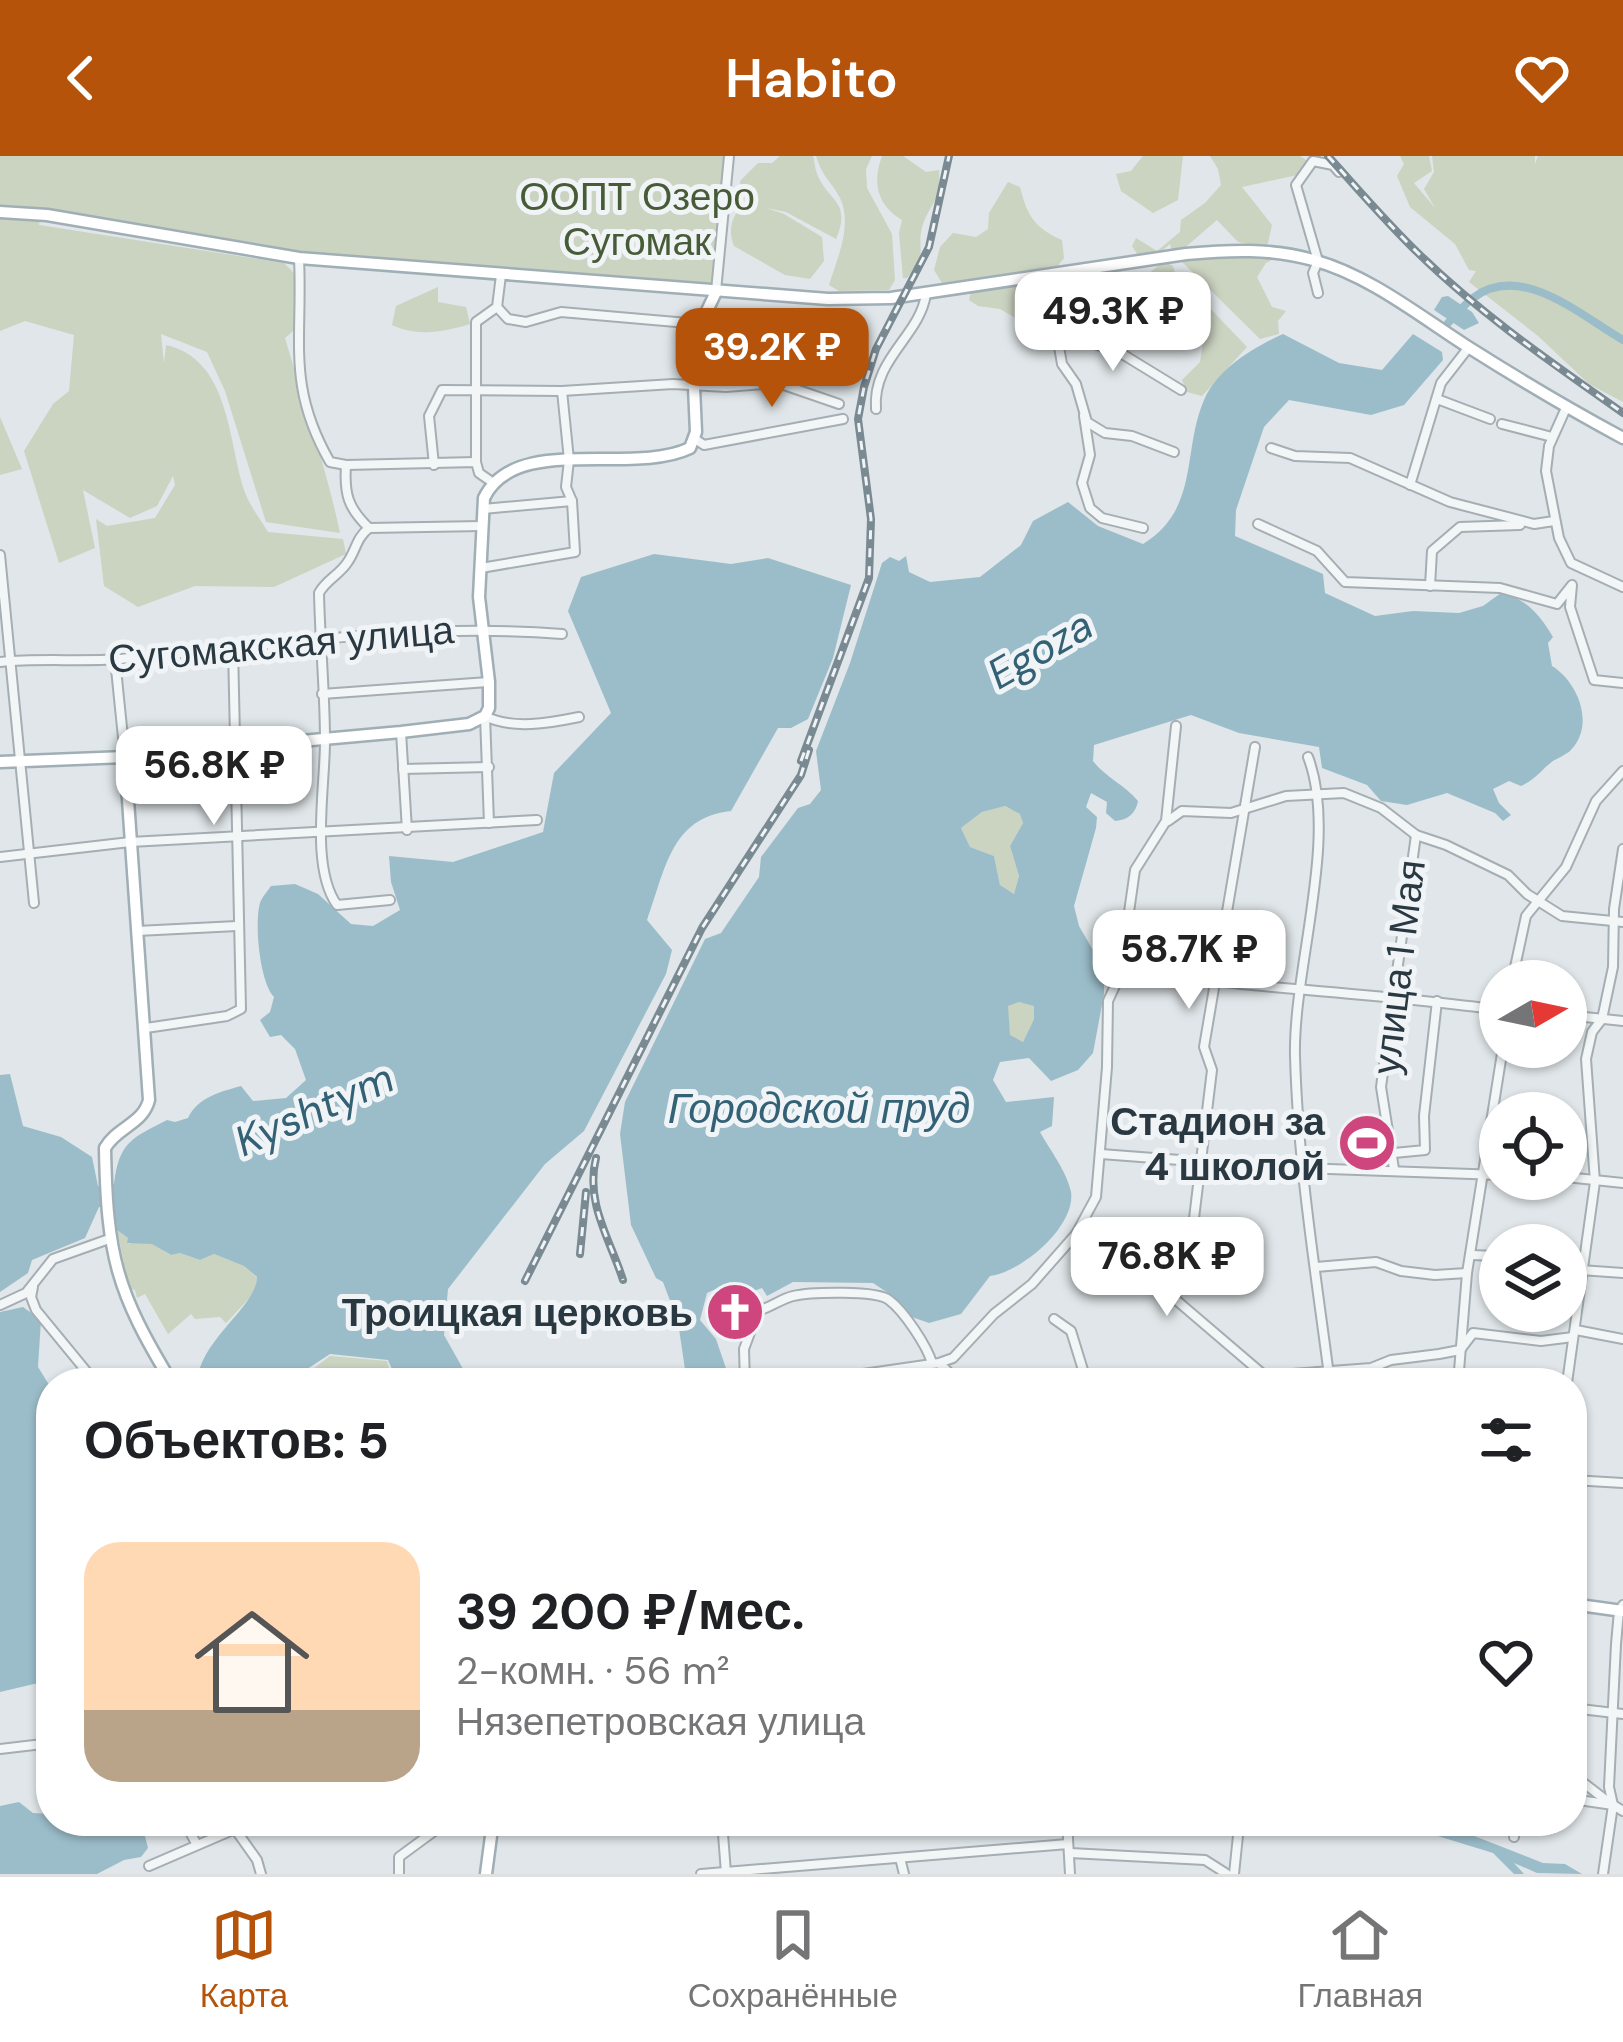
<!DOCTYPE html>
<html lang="ru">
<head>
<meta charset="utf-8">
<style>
  body { margin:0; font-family:"DM Sans",sans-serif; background:#f2f2f2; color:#202124; height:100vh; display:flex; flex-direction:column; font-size:45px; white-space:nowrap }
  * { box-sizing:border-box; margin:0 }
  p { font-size:39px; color:#757577 }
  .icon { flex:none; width:66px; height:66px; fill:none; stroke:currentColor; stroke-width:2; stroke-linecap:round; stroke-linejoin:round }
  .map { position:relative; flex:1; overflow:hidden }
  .side { position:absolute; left:36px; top:1212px; width:1551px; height:468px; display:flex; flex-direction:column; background:#fff; border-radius:48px; box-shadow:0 3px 9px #0004 }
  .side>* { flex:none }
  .needle { width:78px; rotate:81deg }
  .fabs { position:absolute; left:1479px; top:804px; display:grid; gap:24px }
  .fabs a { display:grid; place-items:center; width:108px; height:108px; border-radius:50%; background:#fff; box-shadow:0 3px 9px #0004; font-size:60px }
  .price { position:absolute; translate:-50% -102px; padding:0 27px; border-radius:24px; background:#fff; color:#222; font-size:39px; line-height:78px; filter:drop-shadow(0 3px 6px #0008) }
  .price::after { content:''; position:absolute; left:50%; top:72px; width:36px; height:27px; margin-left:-18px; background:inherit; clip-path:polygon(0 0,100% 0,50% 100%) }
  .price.selected { background:#b45309; color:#fff }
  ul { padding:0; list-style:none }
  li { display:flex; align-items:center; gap:36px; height:300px; padding:0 48px }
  li span { display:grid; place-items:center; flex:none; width:336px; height:240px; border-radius:36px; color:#555 }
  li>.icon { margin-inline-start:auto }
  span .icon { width:144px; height:144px; fill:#fffc; stroke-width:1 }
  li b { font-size:51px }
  h2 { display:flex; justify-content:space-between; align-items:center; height:144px; padding:0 48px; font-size:51px }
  header { display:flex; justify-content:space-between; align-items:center; height:156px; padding:0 48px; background:#b45309; color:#fff; font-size:54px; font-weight:600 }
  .tabs { display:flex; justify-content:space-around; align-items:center; height:168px; border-top:3px solid #e0e0e0; background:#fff; font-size:33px; color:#757577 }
  .tabs a { display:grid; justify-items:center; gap:6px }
  .tabs .selected { color:#b45309 }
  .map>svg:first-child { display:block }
</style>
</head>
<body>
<header><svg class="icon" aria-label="back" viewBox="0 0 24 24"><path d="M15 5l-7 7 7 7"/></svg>Habito<svg class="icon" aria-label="heart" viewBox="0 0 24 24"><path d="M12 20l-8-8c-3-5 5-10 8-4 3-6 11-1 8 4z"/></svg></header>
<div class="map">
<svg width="1623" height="1718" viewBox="0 0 1623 1718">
  <rect width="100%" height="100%" fill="#e0e6e9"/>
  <g fill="#cbd3c1">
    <path d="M0,0H725L713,130L299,99L41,56L39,69L284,107L295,118L299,170L285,182C304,247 326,311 340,377L266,366L225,235L207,196L161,178L164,207L166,189C229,203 228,283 244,334C249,349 260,363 268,376L343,383L346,398L274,431L195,430L138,451L104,430L96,363L107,370L155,362L175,329L173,320L157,350L130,362L83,334L95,392L59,407L24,295L53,248L69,235L74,179L25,165L0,175Z"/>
    <path d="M780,0H813C815,7 815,14 818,20C828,45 852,45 836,83L786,56L766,52L784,58L822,81L824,105L810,123L785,119L734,90C729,78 730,64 739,54L753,51L742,44L740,25L758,7H772Z"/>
    <path d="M816,0H872L866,13L867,32L892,78L895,124L889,134L839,135L829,129C837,103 853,69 840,42C830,23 824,24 816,0Z"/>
    <path d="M882,0H903L926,16L939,14C941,46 933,42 923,68C915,92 930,96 907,122H903L899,77L902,64C877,49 872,27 882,0Z"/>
    <path d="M1143,0H1183L1178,44L1153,57L1121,35L1116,18L1131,15Z"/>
    <path d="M1210,0H1300L1309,6L1302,18L1242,31L1272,69L1267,91L1238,86L1217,64L1181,95L1172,96L1170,88L1158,98L1139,101L1132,90L1136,82L1157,95L1180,76L1181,64L1205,47L1221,29L1218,13Z"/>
    <path d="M1400,0H1429L1432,15L1414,27L1435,52L1424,33L1434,16L1432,0H1535V8L1538,0H1623V246L1589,228L1538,180L1469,126L1476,115L1469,114L1455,88L1410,51L1397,20L1404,8Z"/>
    <path d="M1008,26L1020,31C1027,59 1034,72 1062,84L1064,102L1057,111L942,127L934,114L940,91L953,77L976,81L988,73L989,57Z"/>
    <path d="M1254,96L1277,101L1266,107L1257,121L1272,151L1286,155L1278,165L1279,178L1260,183L1181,105Z"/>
    <path d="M1166,106L1173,110L1180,135L1193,131L1180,152L1196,156L1203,145L1247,191L1202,240L1187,236L1182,224L1200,206L1203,187L1063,173L1055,164L1059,148L1070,130L1083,129L1117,152C1139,142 1142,115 1166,106Z"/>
    <path d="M1055,122L1060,132L1037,166L1026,168L1000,153L978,150L969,144L971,136Z"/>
    <path d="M438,131V146L466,151L470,168C444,176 417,181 392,169L396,150Z"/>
    <path d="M0,261L22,313L0,319Z"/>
    <path d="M1004,650L1021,658L1023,667L1010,690L1019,720L1014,738L1000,729L994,700L970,691L961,672L982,656Z"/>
    <path d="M1019,846L1034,849V863L1023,886L1010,880L1007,849Z"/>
    <path d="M1376,969L1377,1003L1358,1004L1357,970Z"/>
    <path d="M117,1074L128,1082V1088L134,1085L153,1088L170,1099L180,1097L200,1104L214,1098L244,1110L257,1122L256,1135L226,1167L220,1161L195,1163L191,1158L168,1178L145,1138L137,1142L135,1134L129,1132Z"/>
    <path d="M330,1200L387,1205L389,1212L363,1214L365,1227H303L304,1220Z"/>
  </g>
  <g fill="#9bbdc9" fill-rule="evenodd">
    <path d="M1448,140L1472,156L1479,167L1464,174L1434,154L1442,141Z"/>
    <path d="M1283,178L1339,207L1382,214L1413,178L1442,196L1443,204L1404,249L1371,259L1289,244L1264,271L1236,354L1235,380L1323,418L1325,437L1375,460L1413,455L1459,457L1483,450L1501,437C1526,442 1541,460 1553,481L1548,487L1552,510C1578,526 1596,569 1570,595C1568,597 1555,604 1553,605C1541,614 1535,624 1521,630L1509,625L1493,633L1499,647L1511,659L1503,665L1495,657L1447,637L1407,649L1381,645L1367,629L1322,612L1319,591L1239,577L1191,559L1094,589L1093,605C1105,621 1125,629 1138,645C1136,657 1128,664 1115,665L1106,657L1107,646L1091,637L1086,651L1097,661L1096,672L1074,750L1079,770L1104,813V838L1093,897L1078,914L1051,925L1029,902L1000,906L993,924L1006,946L1054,941L1052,970L1040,976C1050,994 1067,1016 1071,1036C1076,1070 1022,1116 990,1120L961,1158L929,1167L906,1159L894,1141L873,1127L793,1126L767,1140L762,1132L751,1136L731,1126L707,1137L700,1164L716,1183L731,1227H687L678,1166L663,1126L656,1122L631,1069L620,978L625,946L705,783L721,777L759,721L761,701L798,652L810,648L821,634L816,595L850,507L882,407L890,401L899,405L906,400L909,416L930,426L980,421L1021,389L1033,365L1068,346L1098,370L1143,388C1200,353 1182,295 1204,244C1218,212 1253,192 1283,178ZM1005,650L1020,658L1023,667L1010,690L1019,720L1014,738L1000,729L994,700L970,691L961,672L982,656ZM1019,846L1034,850V863L1023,886L1010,879L1008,850Z"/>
    <path d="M654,398L731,408L768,402L851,429L833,502L808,563L791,572H778L731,655C670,661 665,716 647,764L672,794L666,818L584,975L545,1008L448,1133L444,1179L471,1227H398L388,1204L330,1198L301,1217L300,1227H197C199,1184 257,1151 257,1121L244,1110L214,1098L200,1104L180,1097L171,1099L152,1088L127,1087L128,1082L117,1074L114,1051H99L85,1082L32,1104L28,1117L0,1136V919L10,918L23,970L61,981L92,1001L98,1030L114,1028C119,986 132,982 167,964L175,966L188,962C198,941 220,936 241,930L253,945L286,942L306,924L295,893L281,879L270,881L260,864L270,856L274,841C260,827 254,768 260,747C262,741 267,736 271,730L295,728L318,738L351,768L373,770L400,754L391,726L389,700L453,706L543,676L554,617L611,557L568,455L581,421Z"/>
    <path d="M23,1151L41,1164L38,1211L51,1232V1524L0,1536V1156Z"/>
    <path d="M19,1646L33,1657L51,1658V1665H141L148,1692L141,1701L124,1704L97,1718H0V1650Z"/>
    <path d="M1389,1665H1436L1543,1707L1565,1708L1582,1718L1537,1717L1514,1707L1524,1718H1514L1493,1697Z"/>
  </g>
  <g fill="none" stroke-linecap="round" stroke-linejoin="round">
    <g stroke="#9bbdc9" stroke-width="8">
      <path d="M1473,142C1521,105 1581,160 1623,184"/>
      <path d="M1448,167L1468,146"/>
    </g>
    <defs>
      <g id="minor">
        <path d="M299,102C303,185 286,229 330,306L346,309C344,338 348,352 369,372C356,382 356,395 347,407C339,419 326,424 319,437C320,486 325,536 325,585C325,632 310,711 337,749L390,744"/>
        <path d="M716,135L729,0"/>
        <path d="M1318,137L1313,117L1318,105L1296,29L1313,5L1333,9L1339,16"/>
        <path d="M1056,144L1054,162L1062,208L1076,228L1087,266L1105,277L1132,280L1174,296"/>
        <path d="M497,151L508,163L526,166L561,156L699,168"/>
        <path d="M1059,176L1119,196L1181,234"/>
        <path d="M1032,180L1073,116"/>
        <path d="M1437,243L1490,263"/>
        <path d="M1566,252L1549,290L1546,315L1559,382L1571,407L1623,431"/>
        <path d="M876,253C872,203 920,180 926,138"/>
        <path d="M1084,260L1090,299L1082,327L1090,352L1102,362L1143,372"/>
        <path d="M1502,268L1552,281"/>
        <path d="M695,283L704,289L843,263"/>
        <path d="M1271,292L1295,300L1350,302L1450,346L1534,368L1554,365"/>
        <path d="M476,306V166L497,151L501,119"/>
        <path d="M346,309L476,306L479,317L492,326"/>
        <path d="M434,309L429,260L442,234L562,235L673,228L726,231L778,227L839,248"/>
        <path d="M1410,329L1441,227L1469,191"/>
        <path d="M483,353L572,345"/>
        <path d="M1258,368L1317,395L1345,426L1500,432L1557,448L1572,429L1570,451L1594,524L1623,527"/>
        <path d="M369,372L482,370"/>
        <path d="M0,399L34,747"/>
        <path d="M481,412L575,396L572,345L566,331L569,304L562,235"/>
        <path d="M1430,430L1432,395L1460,371L1520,369"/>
        <path d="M115,503L125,601"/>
        <path d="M0,506C40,502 80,506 120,503C268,490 414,466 562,478"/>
        <path d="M322,538L488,526"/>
        <path d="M401,576L407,674"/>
        <path d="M1308,601C1339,682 1293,812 1295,900C1298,1010 1316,1118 1330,1227"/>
        <path d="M403,613L489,611"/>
        <path d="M1168,665L1182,655L1231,657L1286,640L1344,637L1381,652L1416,679L1446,689L1508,719L1527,738L1562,760L1623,766"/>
        <path d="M489,667L485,560C512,574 550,567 579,561"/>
        <path d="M0,701L130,686L537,664"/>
        <path d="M137,775L237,770"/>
        <path d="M1120,819C1161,813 1199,824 1240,828C1327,836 1414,842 1500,854"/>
        <path d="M1512,825L1526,760L1566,711L1596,645L1623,615"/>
        <path d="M1566,859L1623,865"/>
        <path d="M146,872L227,860L241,853L233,491"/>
        <path d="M1394,997L1425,994L1424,960L1437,845"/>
        <path d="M1101,998L1272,1011L1500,1019"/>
        <path d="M1394,1013L1381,931L1416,679"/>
        <path d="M1566,1021L1623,1027"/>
        <path d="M1076,1078L1127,1102L1272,1226"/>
        <path d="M1470,1099L1500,1100"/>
        <path d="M1316,1111L1376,1106L1401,1115L1435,1119L1467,1117"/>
        <path d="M1566,1113L1623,1117"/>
        <path d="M1161,1128L1191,1087L1212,914L1204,891L1255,591"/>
        <path d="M33,1131L31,1141L36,1154L96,1227"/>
        <path d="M0,1149L26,1137L53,1103L109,1083"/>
        <path d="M1054,1163L1071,1175L1087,1227"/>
        <path d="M1576,1174L1623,1183"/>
        <path d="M940,1208L960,1227"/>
        <path d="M745,1227L744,1193L758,1155C771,1151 781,1143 793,1140C810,1136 877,1134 889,1144C904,1155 927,1190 932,1207"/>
        <path d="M801,1227L939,1207L953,1202L994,1158L1032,1128L1076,1078L1096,1041L1107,911L1108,845L1120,819L1135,714L1166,665L1176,570"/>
        <path d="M1252,1227L1272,1226L1292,1218L1371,1212L1391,1204L1439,1198L1460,1194L1473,1177L1541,1185L1573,1181"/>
        <path d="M1458,1227L1467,1117L1503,891"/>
        <path d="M1567,1227L1595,1026L1586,903L1592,876L1602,863L1613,811L1614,753L1623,693"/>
        <path d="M1572,1324L1623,1327"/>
        <path d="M1572,1552L1623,1558"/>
        <path d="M0,1593L51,1587"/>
        <path d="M1572,1618L1611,1648"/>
        <path d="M1572,1643L1613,1649L1623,1655"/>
        <path d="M184,1665L197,1689"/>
        <path d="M722,1665L726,1717"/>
        <path d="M1067,1665L1070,1718"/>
        <path d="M235,1673L257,1704L261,1718"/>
        <path d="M1514,1681L1516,1665"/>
        <path d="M1070,1697L1205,1704L1227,1718"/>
        <path d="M900,1702L904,1718"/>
        <path d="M149,1710L235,1673L242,1665"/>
        <path d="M399,1718V1701L448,1665"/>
        <path d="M701,1718L1068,1688"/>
        <path d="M1234,1718L1239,1670"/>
        <path d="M1603,1718L1613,1649L1609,1631L1616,1488L1619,1455L1623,1449"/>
      </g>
      <g id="major">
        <path d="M0,56L47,59L299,102L828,143L891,142L1186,98C1229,94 1271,92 1313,104C1368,119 1417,158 1465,189C1517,222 1569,253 1623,282"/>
        <path d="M125,601L149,944C143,968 117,971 105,992C107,1100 116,1135 172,1227"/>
        <path d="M0,606L125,601L401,576L469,568L485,560L489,552V526L479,441L484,342C515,277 632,320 690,292L696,276L692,186L716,136"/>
        <path d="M1572,1448L1623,1455"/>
        <path d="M486,1718L493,1665"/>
      </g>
    </defs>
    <use href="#minor" stroke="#a5aeb3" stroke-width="12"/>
    <use href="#major" stroke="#a0aeb5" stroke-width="15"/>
    <use href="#minor" stroke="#f3f6f7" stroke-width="8"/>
    <use href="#major" stroke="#fff" stroke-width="10"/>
    <defs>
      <g id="rail">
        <path d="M1328,0C1357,32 1386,66 1417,96C1479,157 1552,207 1623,257"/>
        <path d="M801,605L869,422L871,363L858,263L864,231L876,193L929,91L949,0"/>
        <path d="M596,1002C585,1047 610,1083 623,1124"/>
        <path d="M580,1098L586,1036"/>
        <path d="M525,1125L702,772L801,619L809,594"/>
      </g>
    </defs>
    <use href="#rail" stroke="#7a8a93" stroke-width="8"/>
    <use href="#rail" stroke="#f0f4f7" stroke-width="3" stroke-dasharray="9" stroke-linecap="butt"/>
  </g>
  <defs>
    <symbol id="stadium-disc" viewBox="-11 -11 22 22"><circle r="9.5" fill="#ce467d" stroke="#f0f4f7"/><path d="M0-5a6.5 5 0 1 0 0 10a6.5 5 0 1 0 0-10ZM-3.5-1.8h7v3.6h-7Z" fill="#fff"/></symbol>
    <symbol id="church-disc" viewBox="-11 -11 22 22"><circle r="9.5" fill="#ce467d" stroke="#f0f4f7"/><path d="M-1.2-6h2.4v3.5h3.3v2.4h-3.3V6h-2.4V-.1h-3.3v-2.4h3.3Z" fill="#fff"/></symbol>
  </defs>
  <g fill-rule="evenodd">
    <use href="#stadium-disc" x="1334" y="954" width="66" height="66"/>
    <use href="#church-disc" x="702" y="1123" width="66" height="66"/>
  </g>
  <g text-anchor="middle" stroke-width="10" stroke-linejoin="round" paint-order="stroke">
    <g font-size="39" fill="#475c36" stroke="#f0f4f7">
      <text x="637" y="54">ООПТ Озеро<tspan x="637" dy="45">Сугомак</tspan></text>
    </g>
    <g font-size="39" fill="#293841" stroke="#f0f4f7">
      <text transform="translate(281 488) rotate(-5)" y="14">Сугомакская улица</text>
      <text transform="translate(1398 811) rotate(-83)" y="14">улица 1 Мая</text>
    </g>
    <g font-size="39" font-weight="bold" fill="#293841" stroke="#f0f4f7" text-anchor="end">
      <text x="1325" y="979">Стадион за<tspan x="1325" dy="45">4 школой</tspan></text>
      <text x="693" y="1170">Троицкая церковь</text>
    </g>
    <g font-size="42" font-style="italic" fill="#336175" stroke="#f0f4f7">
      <text transform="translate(1040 493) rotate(-30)" y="15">Egoza</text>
      <text x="819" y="967">Городской пруд</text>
      <text transform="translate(314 953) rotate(-24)" y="15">Kyshtym</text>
    </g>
  </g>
</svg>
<div class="fabs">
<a><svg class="needle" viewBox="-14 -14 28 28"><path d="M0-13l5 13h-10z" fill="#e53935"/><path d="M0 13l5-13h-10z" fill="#757577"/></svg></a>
<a><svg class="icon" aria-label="locate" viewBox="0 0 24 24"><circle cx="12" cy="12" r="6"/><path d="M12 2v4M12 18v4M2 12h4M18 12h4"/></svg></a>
<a><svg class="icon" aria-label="layers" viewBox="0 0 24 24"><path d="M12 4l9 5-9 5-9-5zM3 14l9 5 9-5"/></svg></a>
</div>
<b class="price" style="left:1113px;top:218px">49.3K ₽</b>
<b class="price selected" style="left:772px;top:254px">39.2K ₽</b>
<b class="price" style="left:214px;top:672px">56.8K ₽</b>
<b class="price" style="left:1189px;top:856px">58.7K ₽</b>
<b class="price" style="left:1167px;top:1163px">76.8K ₽</b>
<section class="side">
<h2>Объектов: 5<svg class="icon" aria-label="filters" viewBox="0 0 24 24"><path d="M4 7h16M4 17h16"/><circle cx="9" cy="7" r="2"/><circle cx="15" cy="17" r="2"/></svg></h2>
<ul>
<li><span style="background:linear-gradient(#ffd9b3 70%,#b9a48a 0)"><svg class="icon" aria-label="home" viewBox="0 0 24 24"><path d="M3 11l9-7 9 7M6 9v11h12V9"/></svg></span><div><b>39 200 ₽/мес.</b><p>2-комн. · 56 m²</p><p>Нязепетровская улица</p></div><svg class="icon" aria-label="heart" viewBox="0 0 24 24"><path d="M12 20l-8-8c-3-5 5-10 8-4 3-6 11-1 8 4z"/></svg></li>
</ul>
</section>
</div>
<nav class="tabs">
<a class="selected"><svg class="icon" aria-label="map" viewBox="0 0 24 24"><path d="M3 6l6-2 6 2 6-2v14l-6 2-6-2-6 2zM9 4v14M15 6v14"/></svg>Карта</a>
<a><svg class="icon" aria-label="saved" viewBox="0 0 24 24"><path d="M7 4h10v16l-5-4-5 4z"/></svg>Сохранённые</a>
<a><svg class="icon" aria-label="home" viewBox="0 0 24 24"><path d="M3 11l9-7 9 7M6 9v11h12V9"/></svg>Главная</a>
</nav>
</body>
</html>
